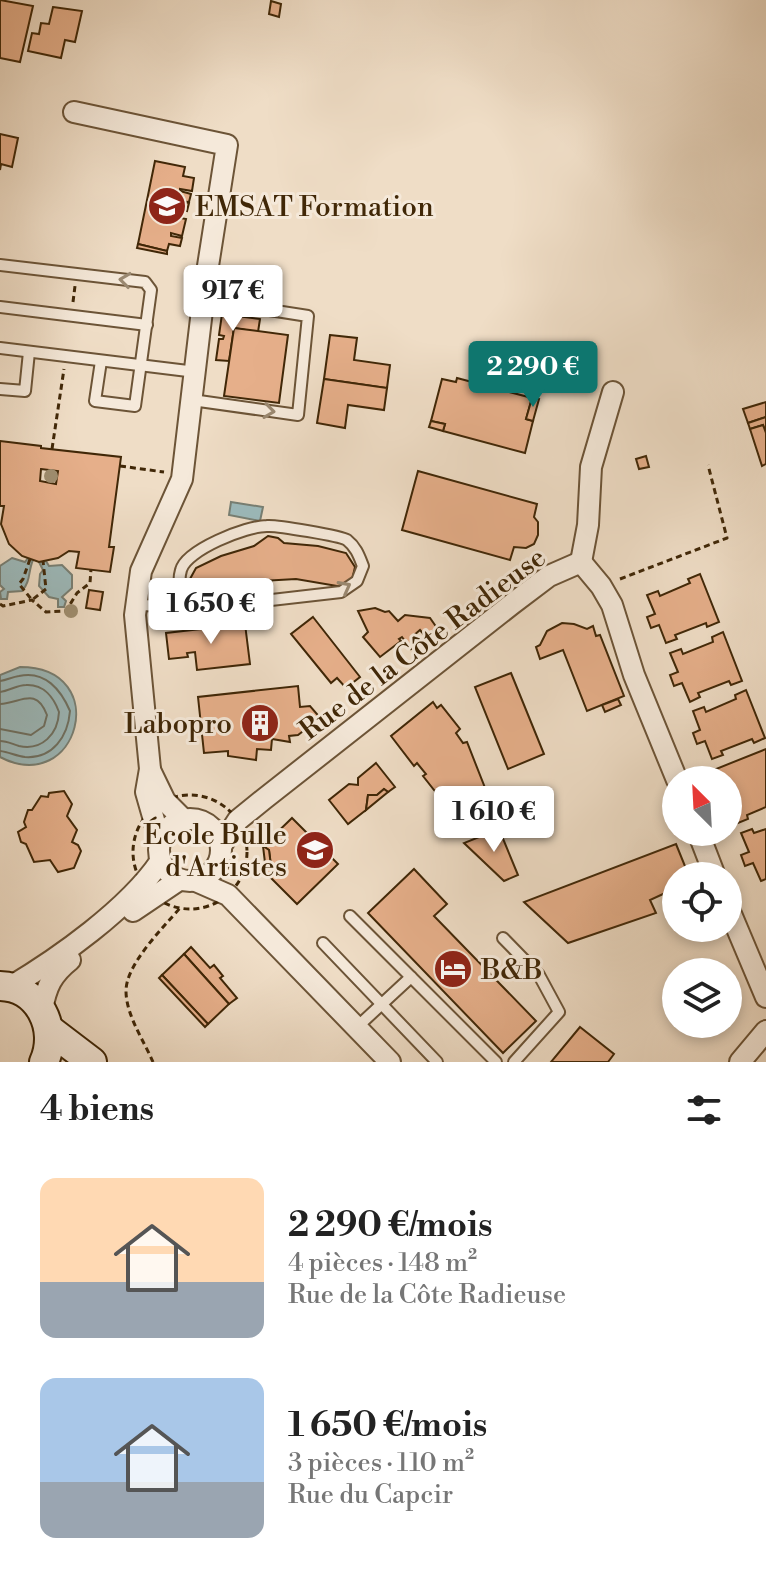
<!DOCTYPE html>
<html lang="fr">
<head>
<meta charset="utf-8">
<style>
  body { margin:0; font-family:"Libre Bodoni",serif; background:#f6f6f6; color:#222; height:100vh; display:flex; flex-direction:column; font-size:30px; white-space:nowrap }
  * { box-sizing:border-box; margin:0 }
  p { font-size:26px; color:#767676 }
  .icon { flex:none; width:44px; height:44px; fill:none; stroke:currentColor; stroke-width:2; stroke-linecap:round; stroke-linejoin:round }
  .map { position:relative; height:1062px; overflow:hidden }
  .details { display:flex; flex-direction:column; background:#fff; flex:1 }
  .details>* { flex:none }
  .needle { width:52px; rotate:336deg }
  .tools { position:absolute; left:662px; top:766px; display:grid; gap:16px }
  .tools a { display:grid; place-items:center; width:80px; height:80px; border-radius:50%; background:#fff; box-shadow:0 4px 12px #0003; font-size:40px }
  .price { position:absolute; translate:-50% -68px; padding:0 18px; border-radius:8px; background:#fff; color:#222; font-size:26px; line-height:52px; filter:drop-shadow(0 2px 4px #0008) }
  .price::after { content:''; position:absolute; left:50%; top:48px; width:24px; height:18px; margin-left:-12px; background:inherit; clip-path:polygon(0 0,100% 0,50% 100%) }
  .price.on { background:#0f766e; color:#fff }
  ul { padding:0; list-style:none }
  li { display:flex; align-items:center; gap:24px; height:200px; padding:0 40px }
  li span { display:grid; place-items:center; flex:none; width:224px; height:160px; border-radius:16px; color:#555 }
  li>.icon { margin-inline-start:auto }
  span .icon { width:96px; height:96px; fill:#fffc; stroke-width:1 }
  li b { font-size:34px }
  h2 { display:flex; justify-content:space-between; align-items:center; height:96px; padding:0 40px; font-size:34px }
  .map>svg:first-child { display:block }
</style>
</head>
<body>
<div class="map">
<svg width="766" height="1062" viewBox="0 0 766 1062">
  <rect width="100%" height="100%" fill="#efddc6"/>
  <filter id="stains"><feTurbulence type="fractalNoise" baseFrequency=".0025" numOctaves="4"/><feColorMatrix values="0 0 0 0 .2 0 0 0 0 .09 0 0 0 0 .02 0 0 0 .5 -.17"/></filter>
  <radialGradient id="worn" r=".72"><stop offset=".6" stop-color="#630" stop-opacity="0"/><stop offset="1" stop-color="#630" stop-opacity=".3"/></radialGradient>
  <g fill="#9cbabc" stroke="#777f74" stroke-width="2">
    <path d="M231,502L263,507L260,521L229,515Z"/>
    <path d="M12,558L25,562L28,558L33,560C28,571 31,581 22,591L8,592L7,599H1L0,592L4,589L0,585V566Z"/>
    <path d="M46,561L49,566L62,565L72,575V588L62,597L66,601L64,607H58V599L49,597L39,586L40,574L43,570L39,562Z"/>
    <path d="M20,667C114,667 78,798 0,757V675Z"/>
  </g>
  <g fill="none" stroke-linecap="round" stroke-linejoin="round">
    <g stroke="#6e7062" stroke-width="2">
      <path d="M0,681C7,680 12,677 19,676C45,670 61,690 70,711C68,736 53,759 25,757C16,756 9,752 0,751"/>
      <path d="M0,692C9,691 17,685 26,685C44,684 54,698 59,712C58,734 42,751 19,746C12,744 7,741 0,741"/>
      <path d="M0,704C21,703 36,686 47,715L44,726L31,735L0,729"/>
    </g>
  </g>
  <g fill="#e6af8a" stroke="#402707" stroke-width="2" fill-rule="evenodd">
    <path d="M0,0L33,6L20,62L0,58Z"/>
    <path d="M271,1L281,4L279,17L269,14Z"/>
    <path d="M53,7L82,11L75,42L65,40L61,58L28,51L32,33L39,34L41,23L49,24Z"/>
    <path d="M0,134L18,138L12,167L1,164L0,170Z"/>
    <path d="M155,161L185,167L183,176L194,178L192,191L180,189V191L191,194L189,202L178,201L189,203L187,211L176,209L175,217L186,219L182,236L171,233V236L182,238L180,246L169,244L167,251L138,244Z"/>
    <path d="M138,244L167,251V254L137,248Z"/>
    <path d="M222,314L260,319L258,332L234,328L229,361L216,360L219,339H223L224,336L219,335Z"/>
    <path d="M234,328L288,335L279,403L224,396Z"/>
    <path d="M330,335L357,338L354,360L390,365L387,388L324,379Z"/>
    <path d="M457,378L532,398L526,419L533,421L525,453L443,431L445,424L431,421L442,379L456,382Z"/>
    <path d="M324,379L387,388L384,410L348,405L345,428L317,423Z"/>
    <path d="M532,398L539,399L533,421L526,419Z"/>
    <path d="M766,402V417L748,423L743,409Z"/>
    <path d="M766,417V433L763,425L750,429L748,423Z"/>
    <path d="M431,421L445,424L443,431L429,427Z"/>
    <path d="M763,425L766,433V464L762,466L750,429Z"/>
    <path d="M0,441L41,446V448L121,457L109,547H114L110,572L76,568L79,552L69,551L58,558L39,562L22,556L9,544L1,524L4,506H0ZM41,469L58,471L56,484L40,481Z"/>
    <path d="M646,456L649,467L639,469L636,459Z"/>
    <path d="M418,471L537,504L534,517L538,522V535L534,544L526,548L514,547L510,560L402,530Z"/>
    <path d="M268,536L278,538L284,543L318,546L346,553L355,567L352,580L345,585L337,586L296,579L261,581L238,588L211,600L199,598L194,594L190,579L196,568L221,556L254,546Z"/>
    <path d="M700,574L719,622L707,627L706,623L675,635L677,639L666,643L659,625L651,628L647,617L655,614L647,595L658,591L660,596L690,583L688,579Z"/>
    <path d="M89,590L103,592L100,610L86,608Z"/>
    <path d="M375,608L385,612L389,611L398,621L405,615L430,618L437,628L426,637L420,630L413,636L419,643L411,649L402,637L399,639L401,641L380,657L363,637L368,632L358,611Z"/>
    <path d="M313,617L360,677L346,688L337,678L331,683L291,634Z"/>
    <path d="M562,623L574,624L587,629L593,626L596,636L600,635L624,696L587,711L563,650L540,659L536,647L540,645L547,631Z"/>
    <path d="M245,624L250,664L197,670L195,652L187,653L188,657L169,659L166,633Z"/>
    <path d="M723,632L742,681L731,685L729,681L698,693L700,697L690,702L682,683L674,686L670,675L678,672L670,653L681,649L683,654L713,642L712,637Z"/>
    <path d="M511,673L544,754L508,769L475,687Z"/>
    <path d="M298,686L300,707L310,706L323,721L314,728L311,725L298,735L289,736L290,742L272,739L271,750L257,749L256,760L228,756V751L204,753L198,697Z"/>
    <path d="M746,690L765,738L754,743L752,739L721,751L723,755L712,759L705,741L697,744L693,733L700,730L693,711L704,707L706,712L736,699L735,695Z"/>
    <path d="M618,699L621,705L605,712L602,705Z"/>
    <path d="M433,702L437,708L441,705L460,729L456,733L463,743L467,742L489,798L453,814L423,776L426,774L417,763L414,766L391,736Z"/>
    <path d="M766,749V807L747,815L748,819L738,823L732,810L728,812V780H720L716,769Z"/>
    <path d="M376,763L395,787L388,792L384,789L377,795H368L366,810L348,824L329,800L349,784L358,785V778Z"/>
    <path d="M384,789L388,792L366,810L368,795H377Z"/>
    <path d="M64,791L72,804L67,816L77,830L72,842L78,845L81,851L74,868L58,872L50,860L34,862L26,844L21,842L18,832L26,827L24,822L28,810H32L41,796L48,797L49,793Z"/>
    <path d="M292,818L338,864L297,904L265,872L271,866L269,850L263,846Z"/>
    <path d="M499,829L518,875L504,881L464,843Z"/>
    <path d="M752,829L754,833L766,829V879L761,881L753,863L745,866L741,855L749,852L741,833Z"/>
    <path d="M676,844L689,876H676V888L650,900L656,913L568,943L524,902Z"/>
    <path d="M263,846L269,850L271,866L266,871Z"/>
    <path d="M414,869L447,904L434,916L536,1021L503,1053L368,913Z"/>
    <path d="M191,947L210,968L214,965L223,976L220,978L237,998L229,1004L184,954Z"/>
    <path d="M184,954L229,1004L208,1024L162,975Z"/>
    <path d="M162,975L208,1024L205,1027L159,978Z"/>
    <path d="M580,1027L614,1054L608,1062H551Z"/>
  </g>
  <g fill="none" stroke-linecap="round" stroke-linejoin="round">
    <defs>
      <g id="lane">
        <path d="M0,265L145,282L151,290L135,406L95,401L101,361"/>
        <path d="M0,307L147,325"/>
        <path d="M0,348L196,372"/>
        <path d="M0,389L25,391L29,352"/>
        <path d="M192,400L298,415L308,316L225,303L205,285"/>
        <path d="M137,605L210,607L341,592L357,581L363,566C359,556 356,547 347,540C341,536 276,525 267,526C246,526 186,550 181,570C177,584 182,594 186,607"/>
        <path d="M350,916L411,977"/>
        <path d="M503,938L539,975L559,1012L514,1062"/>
        <path d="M323,943L437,1062"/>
        <path d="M356,1028L411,977L496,1062"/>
      </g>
      <g id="street">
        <path d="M74,112L227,145L205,285L182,479L141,571L135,615L150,769L146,792L160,841"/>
        <path d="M581,562L601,586L612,605L634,675L677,780"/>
        <path d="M581,562L588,525L591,467L613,392"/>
        <path d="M150,770L165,801L183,819"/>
        <circle cx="190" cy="850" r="31"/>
        <path d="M698,832L715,876"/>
        <path d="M221,846L238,820L264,799L512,604L549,576L581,562"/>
        <path d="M196,881L228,895L390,1062"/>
        <path d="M728,907L766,997"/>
        <path d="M133,911L179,880"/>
        <path d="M10,987C59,958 128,909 160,862"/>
        <path d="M42,1010C46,987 52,974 70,960"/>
        <path d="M740,1062L766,1031"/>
      </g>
      <g id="secondary">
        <path d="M0,986C39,987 59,1029 44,1062"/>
        <path d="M50,1030L92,1062"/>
      </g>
    </defs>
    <use href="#lane" stroke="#6c5437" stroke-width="14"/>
    <use href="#street" stroke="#6c5437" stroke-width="24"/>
    <use href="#secondary" stroke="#402707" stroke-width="32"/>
    <g stroke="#402707" stroke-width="3" stroke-dasharray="6 4" stroke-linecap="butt">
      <path d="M73,302L75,286"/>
      <path d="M52,449L64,369"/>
      <path d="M120,466L164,472"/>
      <path d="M30,559L23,579L19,584L32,600L46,589L43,561"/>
      <path d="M620,579L727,538L708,465"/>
      <path d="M0,604L3,606L32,600L46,612L66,611L77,593L90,583L91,569"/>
      <circle cx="190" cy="852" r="57"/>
      <path d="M153,1062C144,1041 126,1015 126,991C126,964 163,928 180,908"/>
    </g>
    <use href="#lane" stroke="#f5e9da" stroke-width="10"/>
    <use href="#street" stroke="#f5e9da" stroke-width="20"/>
    <use href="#secondary" stroke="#f5e9da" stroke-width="28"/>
  </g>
  <g fill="#9f8e70">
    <circle cx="51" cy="476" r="7"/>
    <circle cx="71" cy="611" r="7"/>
  </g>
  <defs><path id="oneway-chevron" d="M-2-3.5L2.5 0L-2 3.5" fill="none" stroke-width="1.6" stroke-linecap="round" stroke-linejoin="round" transform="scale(2)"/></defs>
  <g stroke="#9a8870">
    <use href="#oneway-chevron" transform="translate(125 280) rotate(-173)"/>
    <use href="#oneway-chevron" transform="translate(269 411) rotate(8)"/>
    <use href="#oneway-chevron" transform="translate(345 587) rotate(-28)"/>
  </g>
  <defs>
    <symbol id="university-disc" viewBox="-11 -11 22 22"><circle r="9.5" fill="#8f2418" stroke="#f5e9da"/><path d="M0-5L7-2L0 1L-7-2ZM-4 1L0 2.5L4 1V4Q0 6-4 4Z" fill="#fff"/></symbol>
    <symbol id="building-disc" viewBox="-11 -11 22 22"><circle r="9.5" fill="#8f2418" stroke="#f5e9da"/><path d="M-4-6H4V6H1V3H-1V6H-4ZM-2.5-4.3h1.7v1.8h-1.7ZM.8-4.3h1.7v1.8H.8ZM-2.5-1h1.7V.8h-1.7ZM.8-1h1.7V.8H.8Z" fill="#fff"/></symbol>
    <symbol id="school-disc" viewBox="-11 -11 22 22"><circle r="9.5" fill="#8f2418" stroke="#f5e9da"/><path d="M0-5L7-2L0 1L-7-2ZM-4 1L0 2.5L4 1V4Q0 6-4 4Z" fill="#fff"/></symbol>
    <symbol id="hotel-disc" viewBox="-11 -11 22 22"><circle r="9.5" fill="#8f2418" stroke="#f5e9da"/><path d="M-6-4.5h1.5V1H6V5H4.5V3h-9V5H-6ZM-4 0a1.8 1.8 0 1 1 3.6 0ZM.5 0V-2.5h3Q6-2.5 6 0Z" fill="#fff"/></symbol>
  </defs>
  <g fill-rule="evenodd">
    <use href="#university-disc" x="145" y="184" width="44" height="44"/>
    <use href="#building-disc" x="238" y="701" width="44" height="44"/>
    <use href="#school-disc" x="293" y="828" width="44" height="44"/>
    <use href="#hotel-disc" x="431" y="947" width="44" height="44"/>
  </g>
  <g text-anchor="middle" stroke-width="6" stroke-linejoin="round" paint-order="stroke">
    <g font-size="28" fill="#402707" stroke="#f5e9da" text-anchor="start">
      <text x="195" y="216">EMSAT Formation</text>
      <text x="232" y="733" text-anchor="end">Labopro</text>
      <text x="287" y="844" text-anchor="end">École Bulle<tspan x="287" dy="32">d'Artistes</tspan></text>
      <text x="481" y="979">B&amp;B</text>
    </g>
    <g font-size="28" fill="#402707" stroke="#f5e9da">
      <text transform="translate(422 643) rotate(-37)" y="10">Rue de la Côte Radieuse</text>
    </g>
  </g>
  <rect width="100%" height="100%" filter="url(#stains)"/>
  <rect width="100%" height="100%" fill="url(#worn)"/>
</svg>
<div class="tools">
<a><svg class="needle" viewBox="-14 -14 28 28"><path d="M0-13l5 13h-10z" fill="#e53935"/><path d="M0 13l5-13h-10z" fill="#767676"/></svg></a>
<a><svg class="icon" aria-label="locate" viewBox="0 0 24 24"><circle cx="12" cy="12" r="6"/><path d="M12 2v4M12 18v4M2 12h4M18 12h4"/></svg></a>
<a><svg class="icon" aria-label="layers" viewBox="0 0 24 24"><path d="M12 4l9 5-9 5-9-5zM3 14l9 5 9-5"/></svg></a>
</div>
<b class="price" style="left:233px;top:333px">917 €</b>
<b class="price on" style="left:533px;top:409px">2 290 €</b>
<b class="price" style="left:211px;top:646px">1 650 €</b>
<b class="price" style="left:494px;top:854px">1 610 €</b>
</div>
<section class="details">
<h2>4 biens<svg class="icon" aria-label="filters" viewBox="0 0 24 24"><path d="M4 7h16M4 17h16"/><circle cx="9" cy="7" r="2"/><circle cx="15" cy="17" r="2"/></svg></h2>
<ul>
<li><span style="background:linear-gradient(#ffd9b3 65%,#9aa5b1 0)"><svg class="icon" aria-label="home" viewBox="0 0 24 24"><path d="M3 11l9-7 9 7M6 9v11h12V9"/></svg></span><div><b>2 290 €/mois</b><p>4 pièces · 148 m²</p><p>Rue de la Côte Radieuse</p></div></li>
<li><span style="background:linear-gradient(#a9c7e8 65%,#9aa5b1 0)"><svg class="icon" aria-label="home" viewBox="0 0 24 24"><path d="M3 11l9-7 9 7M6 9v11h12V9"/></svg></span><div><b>1 650 €/mois</b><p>3 pièces · 110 m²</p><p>Rue du Capcir</p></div></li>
</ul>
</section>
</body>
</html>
